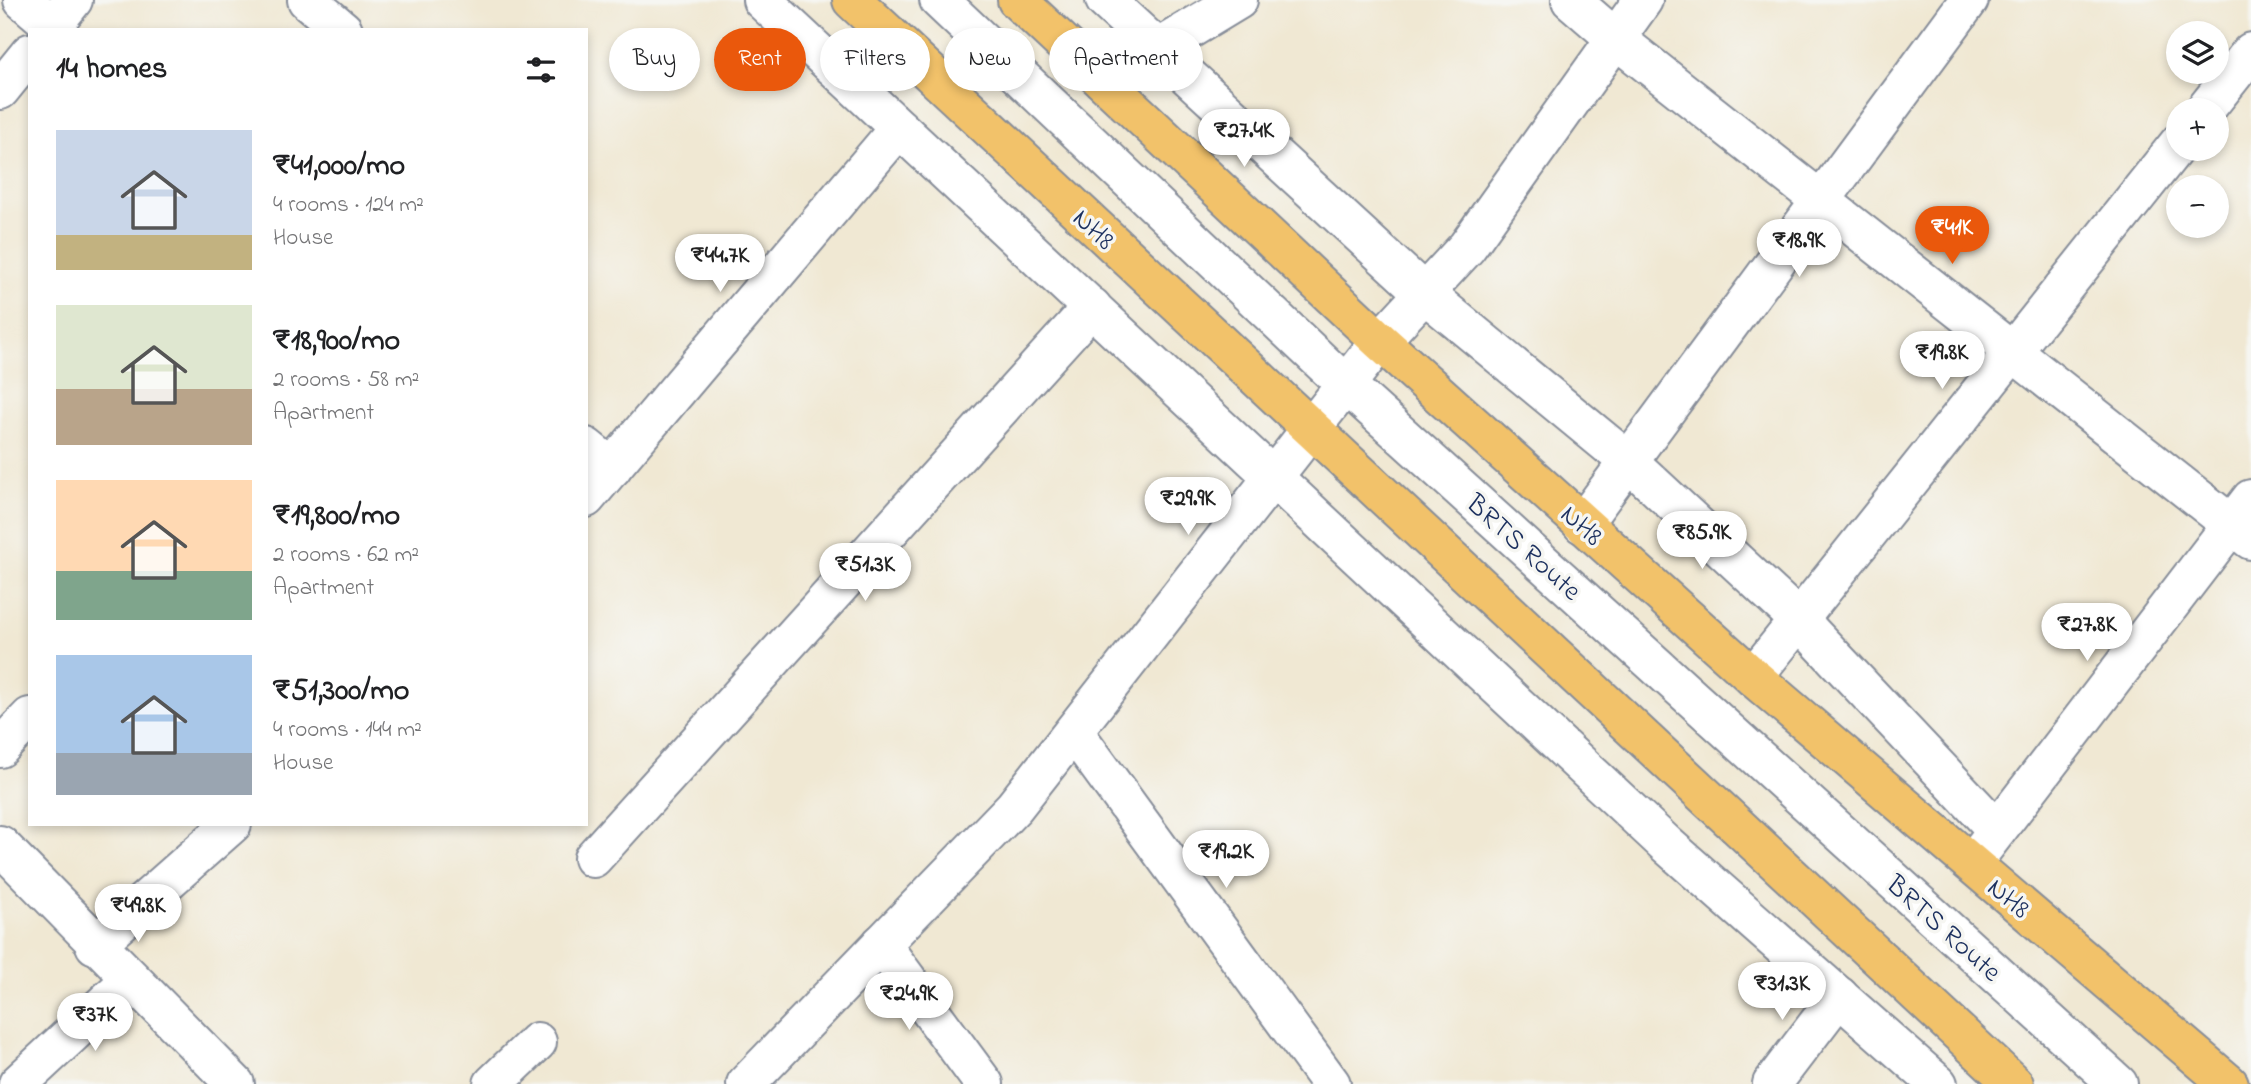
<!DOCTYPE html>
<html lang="en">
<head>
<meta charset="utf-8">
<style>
  body { margin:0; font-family:"Indie Flower",sans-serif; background:#f6f6f6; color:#202124; height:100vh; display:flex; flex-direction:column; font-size:26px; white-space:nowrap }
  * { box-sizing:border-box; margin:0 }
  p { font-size:23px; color:#757577 }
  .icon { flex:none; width:38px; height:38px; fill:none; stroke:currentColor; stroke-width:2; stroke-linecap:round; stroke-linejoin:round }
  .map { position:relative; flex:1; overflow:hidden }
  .side { position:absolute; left:28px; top:28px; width:560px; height:798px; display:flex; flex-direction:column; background:#fff; border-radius:0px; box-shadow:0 4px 10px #0003 }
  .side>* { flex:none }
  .guide { position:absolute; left:609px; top:28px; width:665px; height:63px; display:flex; gap:14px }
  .controls { position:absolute; left:2166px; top:21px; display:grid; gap:14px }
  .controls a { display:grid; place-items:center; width:63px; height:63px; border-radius:50%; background:#fff; box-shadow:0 4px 10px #0003; font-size:35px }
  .price { position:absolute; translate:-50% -60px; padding:0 16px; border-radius:24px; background:#fff; color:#222; font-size:23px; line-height:46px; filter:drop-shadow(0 2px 4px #0008) }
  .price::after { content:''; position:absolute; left:50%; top:42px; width:21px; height:16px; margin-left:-10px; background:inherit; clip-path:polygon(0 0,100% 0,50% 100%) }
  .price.current { background:#ea580c; color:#fff }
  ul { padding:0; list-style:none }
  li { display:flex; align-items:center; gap:21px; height:175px; padding:0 28px }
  li span { display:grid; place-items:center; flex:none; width:196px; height:140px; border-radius:0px; color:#555 }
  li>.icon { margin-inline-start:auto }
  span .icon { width:84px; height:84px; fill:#fffc; stroke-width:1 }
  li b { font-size:30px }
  h2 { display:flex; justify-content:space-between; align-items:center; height:84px; padding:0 28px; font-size:30px }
  .chip { padding:0 24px; border-radius:32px; background:#fff; box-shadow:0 4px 10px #0003; font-size:24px; line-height:63px }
  .chip.current { background:#ea580c; color:#fff }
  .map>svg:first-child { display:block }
</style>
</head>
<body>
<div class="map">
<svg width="2251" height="1084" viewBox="0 0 2251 1084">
  <rect width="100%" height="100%" fill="#f6f6f2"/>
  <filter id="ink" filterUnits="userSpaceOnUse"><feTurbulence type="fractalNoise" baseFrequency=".0143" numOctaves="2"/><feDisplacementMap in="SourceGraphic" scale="14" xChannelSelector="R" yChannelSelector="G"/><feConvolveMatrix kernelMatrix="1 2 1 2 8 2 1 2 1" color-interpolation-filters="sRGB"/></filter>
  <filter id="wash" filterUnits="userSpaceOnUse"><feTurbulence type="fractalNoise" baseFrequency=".00686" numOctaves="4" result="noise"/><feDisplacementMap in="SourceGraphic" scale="28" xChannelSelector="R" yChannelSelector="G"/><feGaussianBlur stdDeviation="1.57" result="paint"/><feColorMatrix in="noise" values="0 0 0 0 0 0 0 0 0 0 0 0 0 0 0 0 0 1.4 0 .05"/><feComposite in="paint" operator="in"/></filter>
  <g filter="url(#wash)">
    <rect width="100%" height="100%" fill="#f0e8d3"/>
  </g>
  <g filter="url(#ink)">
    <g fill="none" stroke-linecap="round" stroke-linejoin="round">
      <defs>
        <g id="minor">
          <path d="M23,0L58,30"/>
          <path d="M307,0L343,30"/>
          <path d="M762,0L1666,844L1938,1084"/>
          <path d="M939,0L1345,384L2118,1084"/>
          <path d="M1105,0L1424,293L1628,461L1798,619L1997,830"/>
          <path d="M1571,0L1616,39L2251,540"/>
          <path d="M49,30L73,0"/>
          <path d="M1104,81L1238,0"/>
          <path d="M0,90L30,53"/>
          <path d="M2205,110L2251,52"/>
          <path d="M586,447L612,468"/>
          <path d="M586,498L899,128"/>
          <path d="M1582,524L1969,0"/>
          <path d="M1753,677L2179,143"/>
          <path d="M1074,732L1331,1084"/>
          <path d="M0,748L30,717"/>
          <path d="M0,845L235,1084"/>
          <path d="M1982,850L2251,499"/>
          <path d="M593,858L1092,307"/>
          <path d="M881,944L984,1084"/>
          <path d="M95,945L232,824"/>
          <path d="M18,1084L131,979"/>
          <path d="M493,1084L537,1042"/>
          <path d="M746,1084L1014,807L1380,341L1467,247L1643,0"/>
          <path d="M1772,1084L1839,996"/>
        </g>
        <g id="major">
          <path d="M852,0L2014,1084"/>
          <path d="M1017,0L1380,341L1753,677L2229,1084"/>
        </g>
      </defs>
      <use href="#minor" stroke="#868c98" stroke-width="42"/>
      <use href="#major" stroke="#868c98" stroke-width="42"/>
      <use href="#minor" stroke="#fff" stroke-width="38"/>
      <use href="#major" stroke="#f2c26a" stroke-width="38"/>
    </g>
  </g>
  <g text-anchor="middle" stroke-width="7" stroke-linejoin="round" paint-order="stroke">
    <g font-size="28" fill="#1b2f5e" stroke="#f6f6f2">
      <text transform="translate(1095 228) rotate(43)" y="10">NH8</text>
      <text transform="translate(1583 524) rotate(42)" y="10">NH8</text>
      <text transform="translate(1525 546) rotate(42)" y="10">BRTS Route</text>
      <text transform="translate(2010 897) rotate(40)" y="10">NH8</text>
      <text transform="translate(1945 927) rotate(42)" y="10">BRTS Route</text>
    </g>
  </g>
</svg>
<div class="controls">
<a><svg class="icon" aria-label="layers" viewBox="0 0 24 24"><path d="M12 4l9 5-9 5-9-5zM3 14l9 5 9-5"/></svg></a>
<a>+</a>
<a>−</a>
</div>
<b class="price" style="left:1244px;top:169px">₹27.4K</b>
<b class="price current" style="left:1952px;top:266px">₹41K</b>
<b class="price" style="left:1799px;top:279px">₹18.9K</b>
<b class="price" style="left:720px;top:294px">₹44.7K</b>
<b class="price" style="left:1942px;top:391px">₹19.8K</b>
<b class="price" style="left:1188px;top:537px">₹29.9K</b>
<b class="price" style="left:1702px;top:571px">₹85.9K</b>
<b class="price" style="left:865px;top:603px">₹51.3K</b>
<b class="price" style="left:2087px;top:663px">₹27.8K</b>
<b class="price" style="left:1226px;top:890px">₹19.2K</b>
<b class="price" style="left:138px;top:944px">₹49.8K</b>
<b class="price" style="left:1782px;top:1022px">₹31.3K</b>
<b class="price" style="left:909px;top:1032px">₹24.9K</b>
<b class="price" style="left:95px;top:1053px">₹37K</b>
<div class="guide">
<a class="chip">Buy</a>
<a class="chip current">Rent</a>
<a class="chip">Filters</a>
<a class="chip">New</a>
<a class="chip">Apartment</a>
</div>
<section class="side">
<h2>14 homes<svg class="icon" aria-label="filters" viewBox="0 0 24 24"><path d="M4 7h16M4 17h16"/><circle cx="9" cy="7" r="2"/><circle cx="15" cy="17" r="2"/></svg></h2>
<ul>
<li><span style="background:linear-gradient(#c9d6e8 75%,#c2b280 0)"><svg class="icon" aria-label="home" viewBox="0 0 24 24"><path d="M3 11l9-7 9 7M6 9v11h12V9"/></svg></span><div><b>₹41,000/mo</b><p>4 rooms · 124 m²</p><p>House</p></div></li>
<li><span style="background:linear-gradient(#dfe7d0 60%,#b9a48a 0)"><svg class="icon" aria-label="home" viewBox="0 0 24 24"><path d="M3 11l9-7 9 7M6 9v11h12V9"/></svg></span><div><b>₹18,900/mo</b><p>2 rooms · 58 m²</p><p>Apartment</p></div></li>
<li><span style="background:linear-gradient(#ffd9b3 65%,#7fa58c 0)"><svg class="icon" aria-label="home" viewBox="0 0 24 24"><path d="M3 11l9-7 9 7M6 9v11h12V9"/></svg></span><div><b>₹19,800/mo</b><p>2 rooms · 62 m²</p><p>Apartment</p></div></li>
<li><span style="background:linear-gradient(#a9c7e8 70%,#9aa5b1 0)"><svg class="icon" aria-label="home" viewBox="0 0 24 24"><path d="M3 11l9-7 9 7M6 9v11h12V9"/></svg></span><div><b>₹51,300/mo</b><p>4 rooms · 144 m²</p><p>House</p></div></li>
</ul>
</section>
</div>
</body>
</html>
